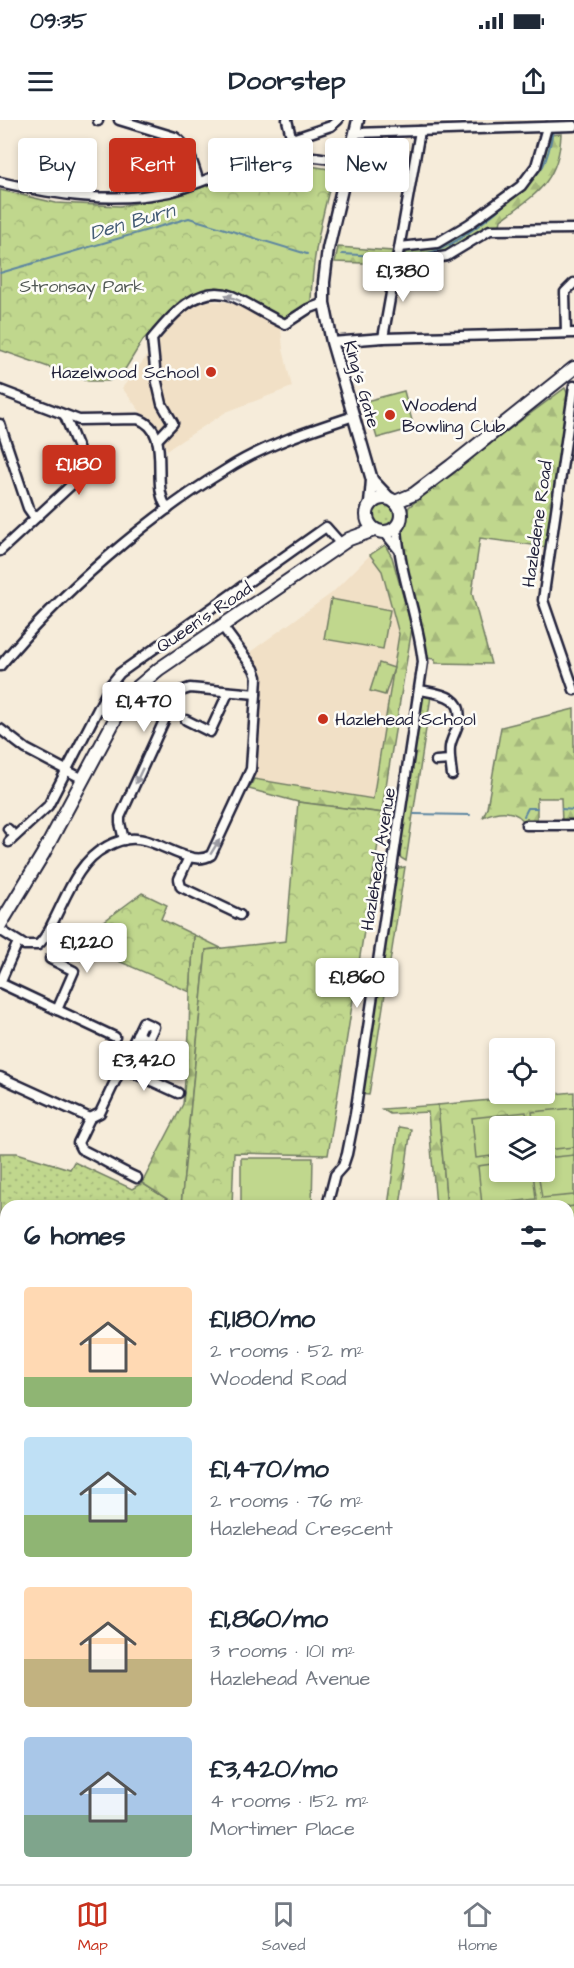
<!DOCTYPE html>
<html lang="en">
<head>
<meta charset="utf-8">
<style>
  body { margin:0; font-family:"Architects Daughter",sans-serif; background:#f2f2f3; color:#1f2937; height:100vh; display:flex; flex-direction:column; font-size:22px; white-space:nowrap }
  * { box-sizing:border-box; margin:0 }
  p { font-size:20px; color:#747a83 }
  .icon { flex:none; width:33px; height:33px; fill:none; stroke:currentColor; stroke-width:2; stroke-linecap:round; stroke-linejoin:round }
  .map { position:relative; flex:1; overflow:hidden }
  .sheet { position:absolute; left:0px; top:1080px; width:574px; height:684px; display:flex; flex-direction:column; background:#fff; border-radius:18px 18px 0 0; box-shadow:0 3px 9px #0003 }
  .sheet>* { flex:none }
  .hud { position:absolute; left:18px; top:18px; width:538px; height:54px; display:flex; gap:12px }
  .tools { position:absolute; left:489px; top:918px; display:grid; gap:12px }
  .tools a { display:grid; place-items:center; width:66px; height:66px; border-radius:6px; background:#fff; box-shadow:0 3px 9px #0003; font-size:30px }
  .price { position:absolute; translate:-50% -51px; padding:0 14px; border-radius:6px; background:#fff; color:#222; font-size:20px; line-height:39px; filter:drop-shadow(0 2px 3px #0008) }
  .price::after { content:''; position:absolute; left:50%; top:36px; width:18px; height:14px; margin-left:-9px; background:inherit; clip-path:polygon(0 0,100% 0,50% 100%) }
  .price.active { background:#c8321e; color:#fff }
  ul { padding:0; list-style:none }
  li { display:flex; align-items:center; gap:18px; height:150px; padding:0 24px }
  li span { display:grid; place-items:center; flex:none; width:168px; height:120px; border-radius:6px; color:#555 }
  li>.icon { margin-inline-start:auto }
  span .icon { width:72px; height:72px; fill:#fffc; stroke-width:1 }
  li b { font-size:26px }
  h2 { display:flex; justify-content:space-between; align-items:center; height:72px; padding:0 24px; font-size:26px }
  .tag { padding:0 21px; border-radius:6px; background:#fff; box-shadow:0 3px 9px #0003; font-size:21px; line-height:54px }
  .tag.active { background:#c8321e; color:#fff }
  .status { display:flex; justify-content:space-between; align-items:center; height:42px; padding:0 30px; background:#fff; direction:ltr }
  .status svg { height:16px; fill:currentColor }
  header { display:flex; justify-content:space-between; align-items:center; height:78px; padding:0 24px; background:#fff; font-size:27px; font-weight:700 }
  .dock { display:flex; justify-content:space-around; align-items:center; height:84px; border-top:2px solid #e0e1e3; background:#fff; font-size:16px; color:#747a83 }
  .dock a { display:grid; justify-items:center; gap:3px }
  .dock .active { color:#c8321e }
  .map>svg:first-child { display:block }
</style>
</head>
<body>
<div class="status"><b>09:35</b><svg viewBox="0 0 49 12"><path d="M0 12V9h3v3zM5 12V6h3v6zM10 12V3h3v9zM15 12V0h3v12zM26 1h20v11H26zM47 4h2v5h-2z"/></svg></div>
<header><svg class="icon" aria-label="menu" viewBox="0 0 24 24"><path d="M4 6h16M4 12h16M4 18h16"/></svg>Doorstep<svg class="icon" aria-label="share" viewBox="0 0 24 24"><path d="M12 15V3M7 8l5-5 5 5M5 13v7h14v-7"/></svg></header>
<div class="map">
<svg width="574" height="1764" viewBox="0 0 574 1764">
  <defs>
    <pattern id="grass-dots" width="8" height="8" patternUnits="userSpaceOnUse" patternTransform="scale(1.5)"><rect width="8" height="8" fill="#c0d78d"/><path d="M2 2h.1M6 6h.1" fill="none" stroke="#a5b87b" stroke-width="1.8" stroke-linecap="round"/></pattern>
    <pattern id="forest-firs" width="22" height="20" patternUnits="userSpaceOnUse" patternTransform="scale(1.5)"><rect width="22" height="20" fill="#c0d78d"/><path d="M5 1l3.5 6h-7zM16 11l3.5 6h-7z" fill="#a5b87b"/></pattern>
    <pattern id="park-crowns" width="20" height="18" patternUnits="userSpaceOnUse" patternTransform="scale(1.5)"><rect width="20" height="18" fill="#c0d78d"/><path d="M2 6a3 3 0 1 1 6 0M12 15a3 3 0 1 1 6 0" fill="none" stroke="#a5b87b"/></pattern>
  </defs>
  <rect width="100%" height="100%" fill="#f6ecda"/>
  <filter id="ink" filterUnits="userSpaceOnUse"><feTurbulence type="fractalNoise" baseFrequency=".0167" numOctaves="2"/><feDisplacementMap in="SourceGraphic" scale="12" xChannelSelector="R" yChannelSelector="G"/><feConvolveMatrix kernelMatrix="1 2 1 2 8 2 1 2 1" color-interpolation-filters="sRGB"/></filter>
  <g filter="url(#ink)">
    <g fill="#f1e0c6">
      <path d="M210,181L228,182L246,189L281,209L283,229L292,267L226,292L167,330L159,309L143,295L122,268L178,197L197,184Z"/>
      <path d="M370,435L382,451L399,514L373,679L254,659L258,642L262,556L250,532L332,473Z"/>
    </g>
    <g fill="url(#grass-dots)" stroke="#717c64" stroke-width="1.5">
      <circle cx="383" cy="395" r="11"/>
      <path d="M421,575L431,576L406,741L401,738L398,732Z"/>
      <path d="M405,747L369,975L360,974L395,753L399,748Z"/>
      <path d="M0,1033H17L70,1049L74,1042L132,1069L142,1063L178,1086H6V1096H0Z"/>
      <path d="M6,1400V1538L0,1545V1403Z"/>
      <path d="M569,1626H574V1764H141V1758H568Z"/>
    </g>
    <g fill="url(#forest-firs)" stroke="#717c64" stroke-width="1.5">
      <path d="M561,14C559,62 536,74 501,100L500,105L489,106L444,134L404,142L406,131L438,126L451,121L516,73L529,62L541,44L545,35L549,15Z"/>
      <path d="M338,127L392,131L390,144L335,142Z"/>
      <path d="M565,268L569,277L547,427L480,418L472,473L491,544L435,543V539L426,538L397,420L409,387L450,353Z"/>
      <path d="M385,425L392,437L412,508L382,690L383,693L298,682L249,669L254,659L373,679L399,514L382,451L370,435Z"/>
      <path d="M574,589V702L562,703L561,678H537V705H526C517,688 498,690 483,697L487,688L501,607Z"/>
      <path d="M194,815L221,828L206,830L181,1086H178L142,1063L183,984L189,914L190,872Z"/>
      <path d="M438,985L447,1086H436L428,992L390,994L382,989Z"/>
      <path d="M399,1007L411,1009L400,1086H388Z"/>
      <path d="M0,1222L6,1223V1400L0,1403Z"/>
      <path d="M6,1538V1758H141V1764H0V1545Z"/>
    </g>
    <g fill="url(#park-crowns)" stroke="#717c64" stroke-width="1.5" fill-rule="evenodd">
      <path d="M291,43L329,49L333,55C322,96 312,138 311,181L282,200L242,178L205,171L181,180L143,220L124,251L109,261H88L0,230V70L56,83L120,86L177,76L268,45Z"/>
      <path d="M298,682L383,693L328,1035L234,1033L232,1086H181L206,830L286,821Z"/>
      <path d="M142,773L167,785L161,799L194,815L190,872L88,828L103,802Z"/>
      <path d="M574,972V1386L569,1387L568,1086H447L438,985ZM500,1006H544V1052H500Z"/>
      <rect x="0" y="1114" width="6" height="109"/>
      <path d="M574,1395V1607H569L568,1396Z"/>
    </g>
    <g fill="#c0d78d" stroke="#717c64" stroke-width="1.5">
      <path d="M404,271L414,308L377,318L366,281Z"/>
      <path d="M331,479L390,490L383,529L324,519Z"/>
      <path d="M379,543L394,548L385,575L370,571Z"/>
      <path d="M574,988V1027L545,1030L544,1006H534L532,992Z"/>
      <path d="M526,992L528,1006H500L499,1035L476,1038L472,998Z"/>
      <path d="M574,1035V1075L542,1078L538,1052H544L545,1038Z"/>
      <path d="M241,1038H313L312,1086H241Z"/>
      <path d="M499,1043L500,1052H533L536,1079L482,1085L478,1046Z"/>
      <path d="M574,1086V1162L569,1118L568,1087Z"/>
      <path d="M574,1283V1373L569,1374V1284Z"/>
    </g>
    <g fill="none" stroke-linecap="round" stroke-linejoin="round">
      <g stroke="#5d86a1" stroke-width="2">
        <path d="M342,134L396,137"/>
        <path d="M401,136C413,134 428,135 438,130C463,121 529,68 543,46C549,35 551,22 553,10"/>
        <path d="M0,153L189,98L307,134"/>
        <path d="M562,689L574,690"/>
        <path d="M414,694L470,695"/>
        <path d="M524,696L528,688H537"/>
      </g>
      <defs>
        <g id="street">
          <path d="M119,0L175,17C190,27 193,45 199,62"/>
          <path d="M287,0L296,37"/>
          <path d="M98,1V0"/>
          <path d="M355,13L574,6"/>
          <path d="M292,19L331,6L338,0"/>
          <path d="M0,62C57,75 111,84 169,72C206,63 240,42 279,37C301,34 325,38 348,42"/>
          <path d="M400,127L437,123L469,104L521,66L536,46L547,7"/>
          <path d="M396,145L447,136L490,110L574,109"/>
          <path d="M566,213L565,172L574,163"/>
          <path d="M383,218L420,11"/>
          <path d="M332,222L383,218L574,213"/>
          <path d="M574,266L543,480L574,570"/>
          <path d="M0,270L79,300L138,299C175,312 148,365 168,389"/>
          <path d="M0,304L28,388L35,398"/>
          <path d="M157,320L173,303L162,284L156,258L152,219C171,196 198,163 232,176C250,184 267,196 285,204L308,189L324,183"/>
          <path d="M385,413L398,429"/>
          <path d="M0,431L81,356L84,343L65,296"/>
          <path d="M0,546C60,473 146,398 227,349C265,325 311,310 354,296"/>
          <path d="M420,570C441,574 466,576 458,604C456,612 451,619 450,627C449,636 451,646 452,655"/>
          <path d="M186,600L210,612L228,573"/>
          <path d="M0,609L26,629L83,659"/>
          <path d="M436,641L450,640"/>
          <path d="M526,705H574"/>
          <path d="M8,709L15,716"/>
          <path d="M124,720L120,703V697L174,579L181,571L190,568L256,574"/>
          <path d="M9,722L48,686L111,564L120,553L326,407L341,424"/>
          <path d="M189,737L179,759L181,767L240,795"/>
          <path d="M0,810L24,825H38C45,819 49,810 53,802C66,777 79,740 106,727C115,722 127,718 137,719C160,720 191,748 211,735L251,649L256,574L257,557L254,549L222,506"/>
          <path d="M50,839L74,851L57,890"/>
          <path d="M0,863L115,917"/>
          <path d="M0,863L18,822"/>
          <path d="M121,947L178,973"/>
          <path d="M0,957L90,998"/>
          <path d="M137,1058C117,1049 100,1038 81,1029L78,1023L90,998L100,993L143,902L154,907L148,920L137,914"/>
          <path d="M327,1086L335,1055L343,1046L347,1034L355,994L423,542C418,495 399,454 397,406"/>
          <path d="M0,1109H6"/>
        </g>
        <g id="secondary">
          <path d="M358,0L328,129L324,162V183L332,222L372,360L370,384"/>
          <path d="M372,360L390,379"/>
        </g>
        <g id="primary">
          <circle cx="384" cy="395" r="17"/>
          <path d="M395,382L414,374L451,346L574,248"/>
          <path d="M0,805L43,734L120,590L133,571L159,549L349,419L374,410"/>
        </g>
      </defs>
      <use href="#street" stroke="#22223b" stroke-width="13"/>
      <use href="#secondary" stroke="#22223b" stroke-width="15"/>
      <use href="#primary" stroke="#22223b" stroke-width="16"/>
      <use href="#street" stroke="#fdfcf7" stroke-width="8"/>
      <use href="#secondary" stroke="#fdfcf7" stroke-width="10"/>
      <use href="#primary" stroke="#fdfcf7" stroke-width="12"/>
    </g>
    <defs><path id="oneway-solid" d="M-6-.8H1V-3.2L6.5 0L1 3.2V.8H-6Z" transform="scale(1.5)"/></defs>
    <g fill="#9a9aa2">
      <use href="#oneway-solid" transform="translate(233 178) rotate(-157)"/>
      <use href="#oneway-solid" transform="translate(139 656) rotate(115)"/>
      <use href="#oneway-solid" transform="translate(215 727) rotate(-58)"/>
    </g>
  </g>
  <g fill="#c8321e" stroke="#fdfcf7" stroke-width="2">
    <circle cx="211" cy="252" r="6"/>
    <circle cx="390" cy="295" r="6"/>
    <circle cx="323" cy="599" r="6"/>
  </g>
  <g text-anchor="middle" stroke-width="5" stroke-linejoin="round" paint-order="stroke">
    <g font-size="18" fill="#515854" stroke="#fdfcf7">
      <text x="82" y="172">Stronsay Park</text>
    </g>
    <g font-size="18" fill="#22223b" stroke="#fdfcf7" text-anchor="start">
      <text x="199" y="258" text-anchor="end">Hazelwood School</text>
      <text x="402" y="291">Woodend<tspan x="402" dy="21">Bowling Club</tspan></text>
      <text x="335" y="605">Hazlehead School</text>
    </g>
    <g font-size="18" fill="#22223b" stroke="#fdfcf7">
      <text transform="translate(362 264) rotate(74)" y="6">King's Gate</text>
      <text transform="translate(537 404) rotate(-82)" y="6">Hazledene Road</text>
      <text transform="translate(204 497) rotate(-34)" y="6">Queen's Road</text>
      <text transform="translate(378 739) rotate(-81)" y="6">Hazlehead Avenue</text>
    </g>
    <g font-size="20" font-style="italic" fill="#445c76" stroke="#fdfcf7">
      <text transform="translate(132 101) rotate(-16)" y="7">Den Burn</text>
    </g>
  </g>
</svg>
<div class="tools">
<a><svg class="icon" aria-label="locate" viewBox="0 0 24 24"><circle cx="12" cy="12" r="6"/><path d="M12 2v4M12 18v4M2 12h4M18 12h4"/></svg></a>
<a><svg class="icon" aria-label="layers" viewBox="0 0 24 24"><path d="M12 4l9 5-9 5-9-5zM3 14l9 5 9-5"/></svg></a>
</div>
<b class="price" style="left:403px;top:183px">£1,380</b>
<b class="price active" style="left:79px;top:376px">£1,180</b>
<b class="price" style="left:144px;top:613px">£1,470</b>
<b class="price" style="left:87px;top:854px">£1,220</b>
<b class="price" style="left:357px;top:889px">£1,860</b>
<b class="price" style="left:144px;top:972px">£3,420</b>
<div class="hud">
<a class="tag">Buy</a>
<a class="tag active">Rent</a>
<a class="tag">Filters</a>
<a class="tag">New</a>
</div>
<section class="sheet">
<h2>6 homes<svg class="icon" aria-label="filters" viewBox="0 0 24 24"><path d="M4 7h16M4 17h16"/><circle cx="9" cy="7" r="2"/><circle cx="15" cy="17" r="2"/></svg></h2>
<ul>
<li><span style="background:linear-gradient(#ffd9b3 75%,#8fb573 0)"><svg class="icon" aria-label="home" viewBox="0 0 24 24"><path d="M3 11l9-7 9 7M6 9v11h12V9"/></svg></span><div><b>£1,180/mo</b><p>2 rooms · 52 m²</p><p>Woodend Road</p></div></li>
<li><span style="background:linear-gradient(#bfe0f5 65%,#8fb573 0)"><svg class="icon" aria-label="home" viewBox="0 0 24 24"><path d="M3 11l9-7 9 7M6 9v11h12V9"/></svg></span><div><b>£1,470/mo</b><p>2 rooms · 76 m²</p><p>Hazlehead Crescent</p></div></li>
<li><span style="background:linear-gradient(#ffd9b3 60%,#c2b280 0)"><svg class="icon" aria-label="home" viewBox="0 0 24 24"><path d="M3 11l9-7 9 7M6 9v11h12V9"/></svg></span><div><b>£1,860/mo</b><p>3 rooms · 101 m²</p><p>Hazlehead Avenue</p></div></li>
<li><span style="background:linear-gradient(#a9c7e8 65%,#7fa58c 0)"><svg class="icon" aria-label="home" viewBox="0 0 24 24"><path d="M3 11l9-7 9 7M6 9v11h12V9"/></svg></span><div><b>£3,420/mo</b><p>4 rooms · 152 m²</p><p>Mortimer Place</p></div></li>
</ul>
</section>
</div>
<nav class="dock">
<a class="active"><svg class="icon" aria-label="map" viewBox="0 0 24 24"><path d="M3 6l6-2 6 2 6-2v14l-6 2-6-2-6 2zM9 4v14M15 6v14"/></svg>Map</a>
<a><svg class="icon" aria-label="saved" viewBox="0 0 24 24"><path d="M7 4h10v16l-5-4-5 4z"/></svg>Saved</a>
<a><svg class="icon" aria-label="home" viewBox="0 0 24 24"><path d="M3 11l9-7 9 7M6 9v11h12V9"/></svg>Home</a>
</nav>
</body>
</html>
